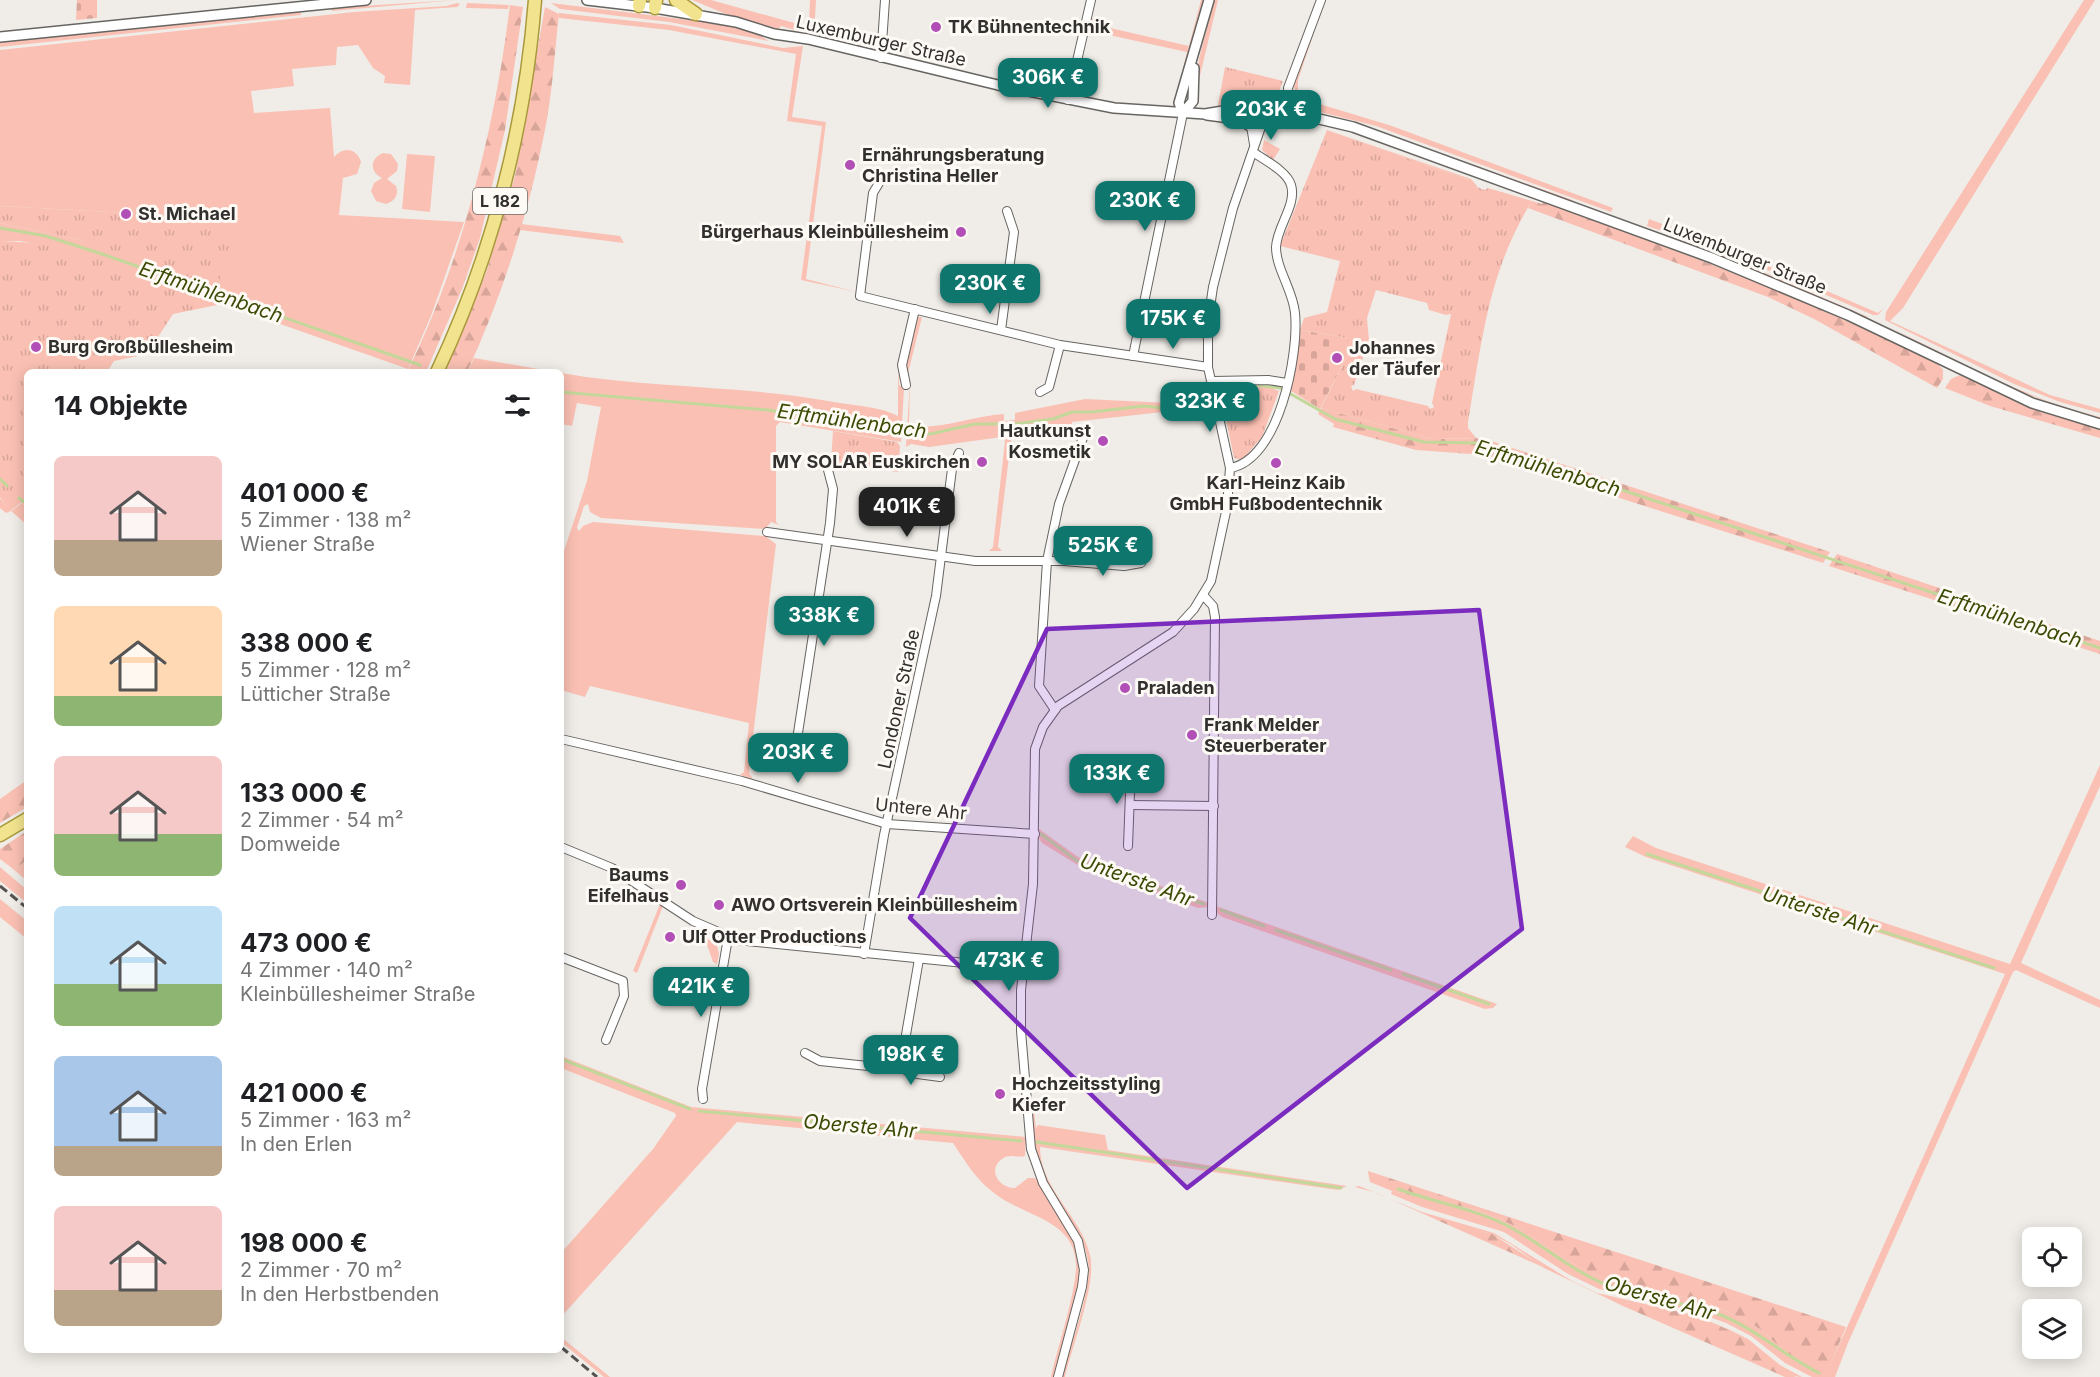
<!DOCTYPE html>
<html lang="de">
<head>
<meta charset="utf-8">
<style>
  body { margin:0; font-family:Inter,sans-serif; background:#f2f2f2; color:#202124; height:100vh; display:flex; flex-direction:column; font-size:22px; white-space:nowrap }
  * { box-sizing:border-box; margin:0 }
  p { font-size:20px; color:#757577 }
  .icon { flex:none; width:33px; height:33px; fill:none; stroke:currentColor; stroke-width:2; stroke-linecap:round; stroke-linejoin:round }
  .map { position:relative; flex:1; overflow:hidden }
  .panel { position:absolute; left:24px; top:369px; width:540px; height:984px; display:flex; flex-direction:column; background:#fff; border-radius:9px; box-shadow:0 3px 15px #0003 }
  .panel>* { flex:none }
  .controls { position:absolute; left:2022px; top:1227px; display:grid; gap:12px }
  .controls a { display:grid; place-items:center; width:60px; height:60px; border-radius:9px; background:#fff; box-shadow:0 3px 15px #0003; font-size:30px }
  .price { position:absolute; translate:-50% -51px; padding:0 14px; border-radius:12px; background:#0f766e; color:#fff; font-size:20px; line-height:39px; filter:drop-shadow(0 2px 3px #0008) }
  .price::after { content:''; position:absolute; left:50%; top:36px; width:18px; height:14px; margin-left:-9px; background:inherit; clip-path:polygon(0 0,100% 0,50% 100%) }
  .price.current { background:#222; color:#fff }
  ul { padding:0; list-style:none }
  li { display:flex; align-items:center; gap:18px; height:150px; padding:0 30px }
  li span { display:grid; place-items:center; flex:none; width:168px; height:120px; border-radius:9px; color:#555 }
  li>.icon { margin-inline-start:auto }
  span .icon { width:72px; height:72px; fill:#fffc; stroke-width:1 }
  li b { font-size:26px }
  h2 { display:flex; justify-content:space-between; align-items:center; height:72px; padding:0 30px; font-size:26px }
  .map>svg:first-child { display:block }
</style>
</head>
<body>
<div class="map">
<svg width="2100" height="1377" viewBox="0 0 2100 1377">
  <defs>
    <pattern id="forest-firs" width="22" height="20" patternUnits="userSpaceOnUse" patternTransform="scale(1.5)"><rect width="22" height="20" fill="#fac0b3"/><path d="M5 1l3.5 6h-7zM16 11l3.5 6h-7z" fill="#d7a59a"/></pattern>
    <pattern id="cemetery-stones" width="16" height="16" patternUnits="userSpaceOnUse" patternTransform="scale(1.5)"><rect width="16" height="16" fill="#fac0b3"/><path d="M2 7V4a2 2 0 0 1 4 0v3zM10 15v-3a2 2 0 0 1 4 0v3z" fill="#d7a59a"/></pattern>
    <pattern id="park-tufts" width="24" height="20" patternUnits="userSpaceOnUse" patternTransform="scale(1.5)"><rect width="24" height="20" fill="#fac0b3"/><path d="M3 7l-1-3M5 7V3M7 7l1-3M15 17l-1-3M17 17v-4M19 17l1-3" fill="none" stroke="#d7a59a"/></pattern>
  </defs>
  <rect width="100%" height="100%" fill="#f0ede8"/>
  <g fill="#fac0b3">
    <path d="M456,0L332,11L331,8Z"/>
    <path d="M692,0H711L805,26L809,23L810,0H816L814,35L869,48L875,44V47L869,51L781,26L778,29L726,14Z"/>
    <path d="M1201,0H1204L1192,44L1189,46L1182,82H1180L1187,52L1095,32L1089,37L1092,18L1097,25L1189,46Z"/>
    <path d="M1214,0H1218L1198,84L1199,59Z"/>
    <path d="M1325,0L1298,80V91L1303,99L1392,126L1613,208L1611,212L1376,126L1300,107L1294,86Z"/>
    <path d="M2084,0H2095L1903,308L1890,321L2050,395L2100,409V413L2060,402L2014,384L1885,320L1886,312Z"/>
    <path d="M457,3L460,4L457,7L415,10L410,85L384,83L385,76L373,68L358,45L337,47L336,65L292,69L294,86L251,91L254,113L330,108L334,157C343,147 356,147 361,162L357,174L343,178L339,215L464,222L431,316L408,369L81,254L20,241H0V223L84,241L241,219L0,206V50L354,12L446,6Z"/>
    <path d="M467,3L509,5L508,9L466,8Z"/>
    <path d="M551,3L706,22L751,30L769,41L669,22L560,9Z"/>
    <path d="M300,11L301,15L0,47V42Z"/>
    <path d="M559,13L671,25L783,48L803,46L792,117L826,122L806,279L857,292L801,280L822,126L787,121L796,54L669,30L559,18Z"/>
    <path d="M1352,123L1481,167L1480,170Z"/>
    <path d="M1327,130L1471,179L1477,186H1472L1469,180Z"/>
    <path d="M383,153L391,154L398,164L397,171L387,179L396,186C399,195 395,201 386,204L376,201L371,191L374,183L382,178C370,172 369,159 383,153Z"/>
    <path d="M407,154L435,156L430,212L402,209Z"/>
    <path d="M1485,169L1570,199L1585,208L1484,172Z"/>
    <path d="M1649,219L1729,249L1878,313L1884,308L1878,315H1873L1730,254L1647,226Z"/>
    <path d="M521,224L620,236L624,243L520,230Z"/>
    <path d="M1662,234L1721,254L1868,317H1863Z"/>
    <path d="M919,317H922L908,373L906,364L916,318Z"/>
    <path d="M1889,327C1958,360 2025,399 2100,417V420L2004,386Z"/>
    <path d="M474,358L556,372H467Z"/>
    <path d="M898,366L899,385L904,388L901,442L780,422L776,426V522L779,525L771,522L765,529L601,518L590,512L588,504L584,506L577,528L579,531L583,526L593,522L765,536L776,544L751,753L749,773L753,779L740,775L744,772L749,723L590,686L585,697L561,690V560L587,481L601,407L577,403L572,426L561,424V373C653,389 747,385 840,403C858,406 881,407 898,416Z"/>
    <path d="M910,379L909,426C941,430 972,416 1004,414V421L1015,420V413L1085,399L1190,404L1210,390L1211,396L1190,409L1072,422V427L1015,435L1011,440L998,547L1002,551H989L993,547L1005,441L1002,437L929,447L911,444L906,447Z"/>
    <path d="M0,498L11,511L27,499V525L11,511L6,513L0,508Z"/>
    <path d="M2100,765V786L2021,963L2100,1000V1008L2016,970L2013,972L1848,1343L1835,1377H1812L1785,1363L1751,1336L1726,1323L1693,1311L1599,1289L1568,1274L1504,1232L1422,1207L1391,1194L1392,1191L1476,1210L1515,1226L1578,1267L1617,1284L1701,1300L1743,1319L1760,1329L1789,1355L1827,1372L2005,974L1646,857L1625,847L1633,836L1656,848L2010,964Z"/>
    <path d="M1039,829L1078,857L1209,903L1208,907L1198,908L1081,867L1042,843L1038,837Z"/>
    <path d="M27,861V878L25,879L13,869Z"/>
    <path d="M0,867L27,890V903L0,881Z"/>
    <path d="M0,899L27,921V939L0,917Z"/>
    <path d="M660,904L663,906L637,973L633,971Z"/>
    <path d="M1216,906L1497,1004L1493,1008L1485,1009L1222,917L1216,912Z"/>
    <path d="M704,936L717,946L719,954L717,964L713,962Z"/>
    <path d="M561,1056L691,1107L1026,1137L1025,1156C1017,1158 1010,1153 1002,1159C987,1170 999,1188 1015,1188L1028,1178H1035C1048,1199 1066,1222 1075,1246C1089,1282 1064,1340 1055,1377H1051C1058,1346 1074,1299 1076,1269C1078,1219 1024,1217 994,1193C976,1180 965,1161 953,1143L737,1122L561,1317V1253L653,1149L676,1116L675,1113L561,1068Z"/>
    <path d="M1034,1112L1036,1128L1038,1125L1105,1135L1108,1150L1347,1186L1338,1190L1040,1147C1040,1189 1081,1216 1090,1255C1097,1284 1072,1346 1065,1377H1062C1070,1346 1092,1291 1088,1261C1083,1228 1056,1206 1044,1176C1035,1156 1033,1135 1032,1114Z"/>
    <path d="M1359,1186L1422,1212L1494,1233L1572,1281L1597,1293L1693,1315L1728,1329L1748,1339L1780,1365L1802,1377C1785,1377 1773,1361 1760,1351C1721,1320 1674,1312 1626,1303L1623,1306L1544,1268L1512,1245L1492,1234L1437,1220L1377,1193L1355,1187Z"/>
    <path d="M561,1337L610,1377H604L561,1342Z"/>
  </g>
  <g fill="url(#forest-firs)">
    <path d="M510,5L523,7L505,130L480,238L462,289L426,372H407C462,262 495,127 510,5Z"/>
    <path d="M545,7L559,14C555,49 553,84 547,119C531,206 504,292 467,372H445L486,273L515,176Z"/>
    <path d="M1532,201L1542,204L1543,202C1678,250 1809,300 1938,364L1943,370V379L1937,388L1816,320L1768,297L1528,208Z"/>
    <path d="M1960,375L2040,411L2100,429V438L1990,406L1945,388L1951,379Z"/>
    <path d="M1321,408L1432,439L1482,438L1830,552L1823,563L1485,455L1416,450L1333,427L1334,424L1318,414Z"/>
    <path d="M1837,554L2100,641V654L1829,566Z"/>
    <path d="M27,780V807L0,823V799Z"/>
    <path d="M27,831V861L13,869L0,859V849Z"/>
    <path d="M1368,1172V1171L1846,1327L1827,1373L1789,1355L1760,1329L1743,1319L1701,1300L1617,1284L1578,1267L1515,1226L1476,1210L1392,1191L1370,1182Z"/>
    <path d="M1438,1219L1492,1234L1545,1268L1437,1220Z"/>
    <path d="M1623,1303C1663,1305 1714,1319 1748,1341C1765,1353 1777,1368 1796,1377H1785L1623,1306Z"/>
  </g>
  <g fill="url(#cemetery-stones)">
    <path d="M77,0H97V18L76,20Z"/>
    <path d="M1300,330L1348,338V354L1320,409L1291,391Z"/>
  </g>
  <g fill="url(#park-tufts)" fill-rule="evenodd">
    <path d="M1225,67L1283,81L1274,104L1254,96L1237,103L1218,105Z"/>
    <path d="M1327,130L1469,180C1475,185 1477,188 1485,190L1488,188L1532,201C1488,272 1482,341 1468,422V428L1476,438L1432,439L1321,408L1348,354L1345,353L1348,338L1300,330L1304,318L1327,312L1340,261L1280,246ZM1376,290L1427,303L1429,310L1446,315L1451,314L1432,403L1434,407L1430,409L1428,406L1356,389L1353,391L1351,386L1354,385L1369,340L1367,318Z"/>
    <path d="M1264,140L1280,149L1273,160L1262,150Z"/>
    <path d="M0,206L241,219L217,287L84,241L0,223Z"/>
    <path d="M0,241C76,242 152,279 222,304L173,314L147,354L114,361L107,372H27V498L10,511L0,497Z"/>
    <path d="M1243,386L1268,387L1279,391L1262,437L1242,460L1234,458L1220,390Z"/>
    <path d="M833,431L897,442L900,446L898,472L831,462Z"/>
  </g>
  <g fill="none" stroke-linecap="round" stroke-linejoin="round">
    <g stroke="#c4d79a" stroke-width="3">
      <path d="M0,228L46,236L105,255L420,365"/>
      <path d="M1249,384L1280,388L1335,419L1424,442L1480,443L2100,648"/>
      <path d="M561,392L768,410L930,434L975,424H1014L1053,419L1072,412H1092L1144,406L1172,409L1189,406L1220,387L1234,384"/>
      <path d="M0,479L7,486"/>
      <path d="M19,498L27,504"/>
      <path d="M1041,834L1077,861L1204,904"/>
      <path d="M1647,854L1994,968"/>
      <path d="M1221,910L1264,926"/>
      <path d="M1276,930L1391,970"/>
      <path d="M1403,974L1489,1004"/>
      <path d="M561,1059L690,1109"/>
      <path d="M699,1111L1021,1141"/>
      <path d="M1037,1142L1341,1188"/>
      <path d="M1398,1189C1433,1202 1472,1208 1506,1225C1541,1243 1570,1270 1607,1285C1644,1300 1685,1301 1721,1315C1757,1330 1785,1356 1819,1373"/>
    </g>
    <defs>
      <g id="minor">
        <path d="M881,58L885,0"/>
        <path d="M1288,97V88L1321,0"/>
        <path d="M1068,100L1091,0"/>
        <path d="M1251,126L1254,144"/>
        <path d="M882,178L873,193L860,296L1060,345L1208,367"/>
        <path d="M1001,330L1014,232L1007,211"/>
        <path d="M1133,356L1183,113"/>
        <path d="M1213,381L1268,380L1287,383"/>
        <path d="M906,385L902,365L915,309"/>
        <path d="M1040,392L1049,387L1060,345"/>
        <path d="M1230,468C1279,460 1299,355 1295,313C1293,290 1276,269 1276,247C1277,226 1297,205 1291,185C1287,171 1264,160 1253,152"/>
        <path d="M767,532L975,561H1064L1124,566L1141,563"/>
        <path d="M1203,595L1213,606L1215,617L1212,915"/>
        <path d="M1055,710L1039,686L1047,561L1059,504L1085,432"/>
        <path d="M561,739L742,781L887,824L1035,834"/>
        <path d="M793,747L798,733L830,523L833,489L828,470"/>
        <path d="M1130,805L1214,806"/>
        <path d="M1128,846L1131,766"/>
        <path d="M561,847L612,868L693,921L737,940L1024,969"/>
        <path d="M864,954L884,835L936,596L952,469L959,453"/>
        <path d="M561,957L623,981L624,996L606,1040"/>
        <path d="M805,1053L820,1061L887,1068L902,1058L919,959"/>
        <path d="M895,1062L910,1073L940,1077"/>
        <path d="M703,1099L702,1089L728,938"/>
        <path d="M1058,1377L1082,1287L1084,1270L1078,1241L1043,1183L1031,1149L1021,1031V990L1033,884L1035,749L1043,727L1058,706L1173,632L1194,609L1211,581L1227,507L1230,468L1208,367V321L1213,287L1233,208L1262,124"/>
      </g>
      <g id="tertiary">
        <path d="M587,0L655,8L736,22L774,34L808,39L998,85L1114,108L1205,114L1247,107"/>
        <path d="M0,37L366,0"/>
        <circle cx="1255" cy="115" r="12"/>
        <path d="M1264,106L1353,127L1712,258L1848,315L2032,403L2100,424"/>
        <path d="M1183,113L1179,103L1209,0"/>
        <path d="M1183,113L1193,101L1194,68"/>
        <path d="M1207,115L1245,120"/>
        <path d="M1265,122L1279,118L1308,120"/>
      </g>
      <g id="primary">
        <path d="M676,0L696,14"/>
        <path d="M639,6L640,0"/>
        <path d="M655,8L656,0"/>
        <path d="M437,372C492,256 525,128 535,0"/>
        <path d="M0,835L27,819"/>
      </g>
    </defs>
    <use href="#minor" stroke="#676561" stroke-width="10"/>
    <use href="#tertiary" stroke="#676561" stroke-width="12"/>
    <use href="#primary" stroke="#a9993c" stroke-width="15"/>
    <use href="#minor" stroke="#fff" stroke-width="8"/>
    <use href="#tertiary" stroke="#fff" stroke-width="9"/>
    <use href="#primary" stroke="#f2e48e" stroke-width="12"/>
    <g stroke="#555352" stroke-width="3" stroke-dasharray="9 4.5" stroke-linecap="butt">
      <path d="M0,886L27,908"/>
      <path d="M561,1347L597,1377"/>
    </g>
  </g>
  <path fill="#7b2cbf" fill-opacity="0.2" stroke="#7b2cbf" stroke-width="4.5" stroke-linejoin="round" d="M1479,610L1522,929L1187,1188L910,918L1047,629Z"/>
  <g fill="#b14fb7" stroke="#fdfaf5" stroke-width="2">
    <circle cx="936" cy="27" r="6"/>
    <circle cx="850" cy="165" r="6"/>
    <circle cx="126" cy="214" r="6"/>
    <circle cx="961" cy="232" r="6"/>
    <circle cx="36" cy="347" r="6"/>
    <circle cx="1337" cy="358" r="6"/>
    <circle cx="1103" cy="441" r="6"/>
    <circle cx="982" cy="462" r="6"/>
    <circle cx="1276" cy="463" r="6"/>
    <circle cx="1125" cy="688" r="6"/>
    <circle cx="1192" cy="735" r="6"/>
    <circle cx="681" cy="885" r="6"/>
    <circle cx="719" cy="905" r="6"/>
    <circle cx="670" cy="937" r="6"/>
    <circle cx="1000" cy="1094" r="6"/>
  </g>
  <g text-anchor="middle" stroke-width="6" stroke-linejoin="round" paint-order="stroke">
    <rect fill="#fdfaf5" stroke="#6e6d6a" stroke-width="1.5" x="473" y="188" width="54" height="26" rx="4.5"/>
    <g font-size="16" font-weight="bold" fill="#31302f">
      <text x="500" y="207">L 182</text>
    </g>
    <g font-size="18" font-weight="bold" fill="#31302f" stroke="#fdfaf5" text-anchor="start">
      <text x="948" y="33">TK Bühnentechnik</text>
      <text x="862" y="161">Ernährungsberatung<tspan x="862" dy="21">Christina Heller</tspan></text>
      <text x="138" y="220">St. Michael</text>
      <text x="949" y="238" text-anchor="end">Bürgerhaus Kleinbüllesheim</text>
      <text x="48" y="353">Burg Großbüllesheim</text>
      <text x="1349" y="354">Johannes<tspan x="1349" dy="21">der Täufer</tspan></text>
      <text x="1091" y="437" text-anchor="end">Hautkunst<tspan x="1091" dy="21">Kosmetik</tspan></text>
      <text x="970" y="468" text-anchor="end">MY SOLAR Euskirchen</text>
      <text x="1276" y="489" text-anchor="middle">Karl-Heinz Kaib<tspan x="1276" dy="21">GmbH Fußbodentechnik</tspan></text>
      <text x="1137" y="694">Praladen</text>
      <text x="1204" y="731">Frank Melder<tspan x="1204" dy="21">Steuerberater</tspan></text>
      <text x="669" y="881" text-anchor="end">Baums<tspan x="669" dy="21">Eifelhaus</tspan></text>
      <text x="731" y="911">AWO Ortsverein Kleinbüllesheim</text>
      <text x="682" y="943">Ulf Otter Productions</text>
      <text x="1012" y="1090">Hochzeitsstyling<tspan x="1012" dy="21">Kiefer</tspan></text>
    </g>
    <g font-size="18" fill="#31302f" stroke="#fdfaf5">
      <text transform="translate(881 41) rotate(13)" y="6">Luxemburger Straße</text>
      <text transform="translate(1745 256) rotate(22)" y="6">Luxemburger Straße</text>
      <text transform="translate(899 699) rotate(-78)" y="6">Londoner Straße</text>
      <text transform="translate(921 809) rotate(6)" y="6">Untere Ahr</text>
    </g>
    <g font-size="20" font-style="italic" fill="#3b4a03" stroke="#fdfaf5">
      <text transform="translate(211 292) rotate(19)" y="7">Erftmühlenbach</text>
      <text transform="translate(852 421) rotate(8)" y="7">Erftmühlenbach</text>
      <text transform="translate(1548 468) rotate(17)" y="7">Erftmühlenbach</text>
      <text transform="translate(2010 618) rotate(18)" y="7">Erftmühlenbach</text>
      <text transform="translate(1137 880) rotate(20)" y="7">Unterste Ahr</text>
      <text transform="translate(1820 911) rotate(18)" y="7">Unterste Ahr</text>
      <text transform="translate(860 1126) rotate(5)" y="7">Oberste Ahr</text>
      <text transform="translate(1660 1298) rotate(16)" y="7">Oberste Ahr</text>
    </g>
  </g>
</svg>
<div class="controls">
<a><svg class="icon" aria-label="locate" viewBox="0 0 24 24"><circle cx="12" cy="12" r="6"/><path d="M12 2v4M12 18v4M2 12h4M18 12h4"/></svg></a>
<a><svg class="icon" aria-label="layers" viewBox="0 0 24 24"><path d="M12 4l9 5-9 5-9-5zM3 14l9 5 9-5"/></svg></a>
</div>
<b class="price" style="left:1048px;top:109px">306K €</b>
<b class="price" style="left:1271px;top:141px">203K €</b>
<b class="price" style="left:1145px;top:232px">230K €</b>
<b class="price" style="left:990px;top:315px">230K €</b>
<b class="price" style="left:1173px;top:350px">175K €</b>
<b class="price" style="left:1210px;top:433px">323K €</b>
<b class="price current" style="left:907px;top:538px">401K €</b>
<b class="price" style="left:1103px;top:577px">525K €</b>
<b class="price" style="left:824px;top:647px">338K €</b>
<b class="price" style="left:798px;top:784px">203K €</b>
<b class="price" style="left:1117px;top:805px">133K €</b>
<b class="price" style="left:1009px;top:992px">473K €</b>
<b class="price" style="left:701px;top:1018px">421K €</b>
<b class="price" style="left:911px;top:1086px">198K €</b>
<section class="panel">
<h2>14 Objekte<svg class="icon" aria-label="filters" viewBox="0 0 24 24"><path d="M4 7h16M4 17h16"/><circle cx="9" cy="7" r="2"/><circle cx="15" cy="17" r="2"/></svg></h2>
<ul>
<li><span style="background:linear-gradient(#f6c9c9 70%,#b9a48a 0)"><svg class="icon" aria-label="home" viewBox="0 0 24 24"><path d="M3 11l9-7 9 7M6 9v11h12V9"/></svg></span><div><b>401 000 €</b><p>5 Zimmer · 138 m²</p><p>Wiener Straße</p></div></li>
<li><span style="background:linear-gradient(#ffd9b3 75%,#8fb573 0)"><svg class="icon" aria-label="home" viewBox="0 0 24 24"><path d="M3 11l9-7 9 7M6 9v11h12V9"/></svg></span><div><b>338 000 €</b><p>5 Zimmer · 128 m²</p><p>Lütticher Straße</p></div></li>
<li><span style="background:linear-gradient(#f6c9c9 65%,#8fb573 0)"><svg class="icon" aria-label="home" viewBox="0 0 24 24"><path d="M3 11l9-7 9 7M6 9v11h12V9"/></svg></span><div><b>133 000 €</b><p>2 Zimmer · 54 m²</p><p>Domweide</p></div></li>
<li><span style="background:linear-gradient(#bfe0f5 65%,#8fb573 0)"><svg class="icon" aria-label="home" viewBox="0 0 24 24"><path d="M3 11l9-7 9 7M6 9v11h12V9"/></svg></span><div><b>473 000 €</b><p>4 Zimmer · 140 m²</p><p>Kleinbüllesheimer Straße</p></div></li>
<li><span style="background:linear-gradient(#a9c7e8 75%,#b9a48a 0)"><svg class="icon" aria-label="home" viewBox="0 0 24 24"><path d="M3 11l9-7 9 7M6 9v11h12V9"/></svg></span><div><b>421 000 €</b><p>5 Zimmer · 163 m²</p><p>In den Erlen</p></div></li>
<li><span style="background:linear-gradient(#f6c9c9 70%,#b9a48a 0)"><svg class="icon" aria-label="home" viewBox="0 0 24 24"><path d="M3 11l9-7 9 7M6 9v11h12V9"/></svg></span><div><b>198 000 €</b><p>2 Zimmer · 70 m²</p><p>In den Herbstbenden</p></div></li>
</ul>
</section>
</div>
</body>
</html>
